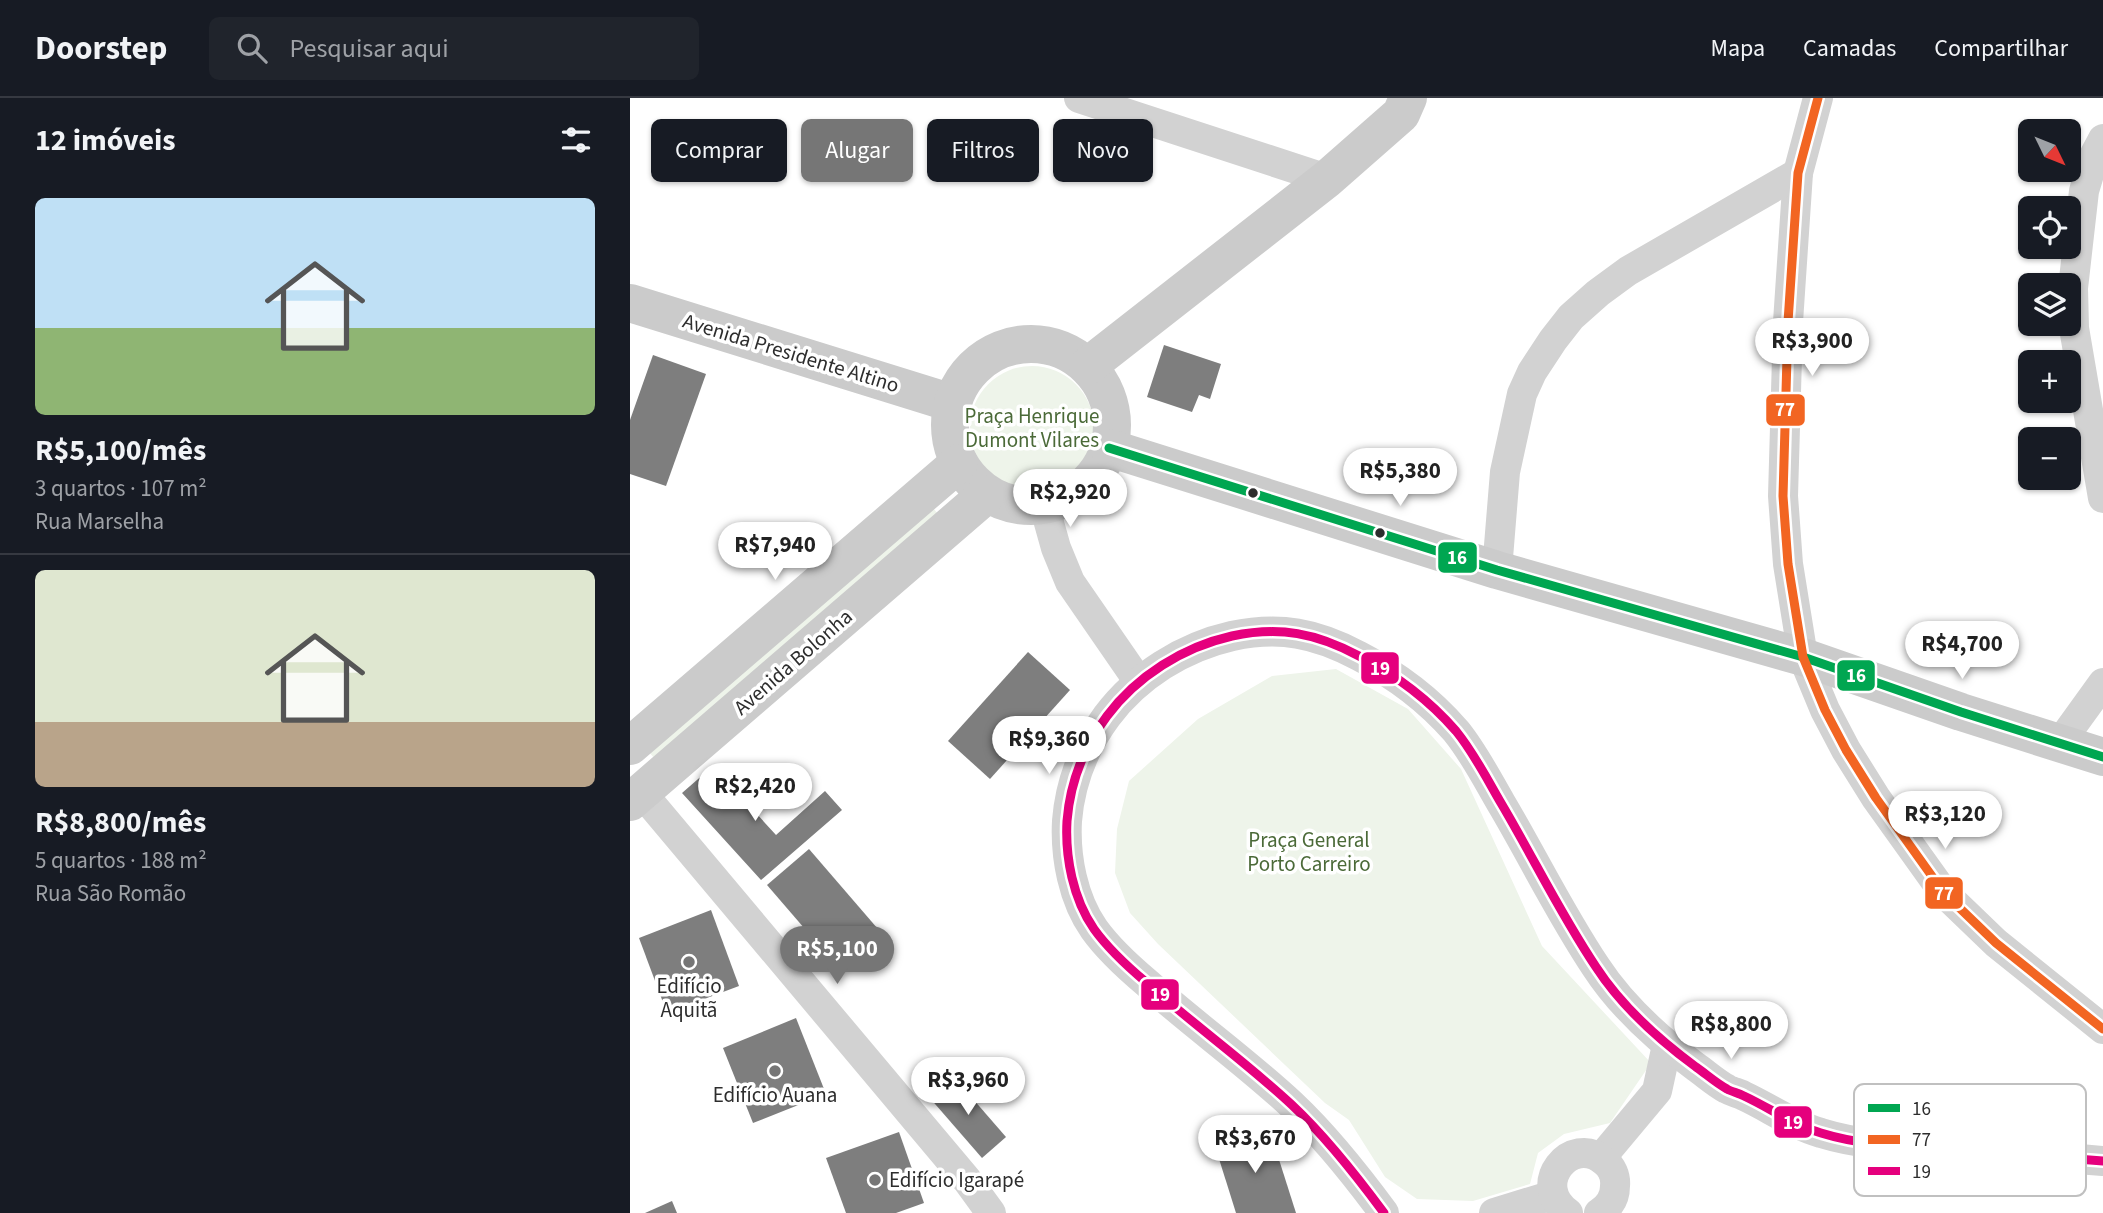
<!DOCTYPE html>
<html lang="pt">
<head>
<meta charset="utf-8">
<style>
  body { margin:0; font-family:"Source Sans 3",sans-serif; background:#20242c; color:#f1f3f6; height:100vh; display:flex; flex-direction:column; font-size:26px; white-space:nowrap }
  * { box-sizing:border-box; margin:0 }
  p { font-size:23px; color:#9ea1a6 }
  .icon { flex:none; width:38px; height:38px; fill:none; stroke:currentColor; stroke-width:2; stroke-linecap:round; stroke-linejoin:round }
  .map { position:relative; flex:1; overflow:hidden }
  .details { display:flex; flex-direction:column; background:#171b24; width:630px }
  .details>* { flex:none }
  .top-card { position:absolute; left:21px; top:21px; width:665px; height:63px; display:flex; gap:14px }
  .needle { width:46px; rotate:133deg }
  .tools { position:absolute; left:1388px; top:21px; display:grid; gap:14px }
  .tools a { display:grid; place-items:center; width:63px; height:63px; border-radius:10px; background:#171b24; box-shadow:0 2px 5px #0004; font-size:35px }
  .price { position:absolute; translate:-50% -60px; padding:0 16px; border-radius:24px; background:#fff; color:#222; font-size:23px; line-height:46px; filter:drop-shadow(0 2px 4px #0008) }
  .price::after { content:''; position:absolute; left:50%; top:42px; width:21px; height:16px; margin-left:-10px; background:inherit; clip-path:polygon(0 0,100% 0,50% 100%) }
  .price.on { background:#767676; color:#fff }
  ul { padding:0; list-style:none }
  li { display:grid; align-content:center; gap:14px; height:371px; padding:0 35px }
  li+li { border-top:2px solid #363941 }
  li span { display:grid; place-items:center; height:217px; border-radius:10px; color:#555 }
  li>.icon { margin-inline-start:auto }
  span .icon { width:126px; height:126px; fill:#fffc; stroke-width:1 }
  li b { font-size:30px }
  h2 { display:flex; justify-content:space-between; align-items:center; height:84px; padding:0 35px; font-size:30px }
  .tag { padding:0 24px; border-radius:10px; background:#171b24; box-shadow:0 2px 5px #0004; font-size:24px; line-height:63px }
  .tag.on { background:#767676; color:#fff }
  header { display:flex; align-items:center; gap:42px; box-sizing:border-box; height:98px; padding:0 35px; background:#171b24; border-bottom:2px solid #363941 }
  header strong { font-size:33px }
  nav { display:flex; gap:38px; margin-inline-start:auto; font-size:24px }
  .search { width:490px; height:63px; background:#20242c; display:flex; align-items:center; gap:18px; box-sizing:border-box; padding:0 24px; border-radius:10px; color:#9ea1a6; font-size:26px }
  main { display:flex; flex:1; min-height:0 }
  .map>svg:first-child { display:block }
</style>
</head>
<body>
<header>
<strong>Doorstep</strong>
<div class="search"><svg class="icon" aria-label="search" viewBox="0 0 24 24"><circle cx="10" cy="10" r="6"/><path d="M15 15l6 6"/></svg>Pesquisar aqui</div>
<nav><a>Mapa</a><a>Camadas</a><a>Compartilhar</a></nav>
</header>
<main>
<section class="details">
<h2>12 imóveis<svg class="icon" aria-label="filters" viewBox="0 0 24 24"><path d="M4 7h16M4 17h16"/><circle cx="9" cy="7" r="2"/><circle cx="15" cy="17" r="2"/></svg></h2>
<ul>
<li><span style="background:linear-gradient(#bfe0f5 60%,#8fb573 0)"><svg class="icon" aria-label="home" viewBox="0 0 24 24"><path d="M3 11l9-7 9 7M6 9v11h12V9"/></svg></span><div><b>R$5,100/mês</b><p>3 quartos · 107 m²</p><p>Rua Marselha</p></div></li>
<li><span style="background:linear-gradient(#dfe7d0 70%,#b9a48a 0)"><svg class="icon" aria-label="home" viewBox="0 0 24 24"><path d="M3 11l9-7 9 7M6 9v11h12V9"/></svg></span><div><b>R$8,800/mês</b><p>5 quartos · 188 m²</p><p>Rua São Romão</p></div></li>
</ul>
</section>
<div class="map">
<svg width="1473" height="1115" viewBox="0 0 1473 1115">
  <rect width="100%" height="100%" fill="#fff"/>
  <g fill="#eef4ea">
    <circle cx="402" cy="330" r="62"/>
    <path d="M302,409L309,417L25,661L18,653Z"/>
    <path d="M706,571L778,611L831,671L912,848L1021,965L980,1025L934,1036L908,1055L900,1086L843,1103L787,1101L755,1079L719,1022L695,1005L528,846L500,815L485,775L487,731L499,683L568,621L642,578Z"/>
  </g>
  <g fill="#7e7e7e">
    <path d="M534,247L591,266L580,301L569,297L562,314L517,299Z"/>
    <path d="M23,257L76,276L36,388L0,376V322Z"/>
    <path d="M398,554L440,592L360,681L318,643Z"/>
    <path d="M83,668L146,737L195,693L212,712L131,782L52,695Z"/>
    <path d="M179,751L254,838L212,874L137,787Z"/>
    <path d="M81,812L109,888L37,915L9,840Z"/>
    <path d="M166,920L196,996L123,1025L93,950Z"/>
    <path d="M323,978L376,1039L352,1060L299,999Z"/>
    <path d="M639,1030L666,1115H606L585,1048Z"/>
    <path d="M269,1034L294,1105L266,1115H216L196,1060Z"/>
    <path d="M42,1103L47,1115H15Z"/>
  </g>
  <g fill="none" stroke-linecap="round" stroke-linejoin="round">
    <g stroke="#d2d2d2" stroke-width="30">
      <path d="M449,0L697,81"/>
      <path d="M1188,0L1168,75L1158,224L1155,329L1153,398L1158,466L1173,559L1195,612L1216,652L1246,700L1314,795L1366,845L1473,931"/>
      <path d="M1473,41L1465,56L1454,93L1443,190L1444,230L1473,400"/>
      <path d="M414,407L426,450L440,484L509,584"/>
      <path d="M867,472L875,374L892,296L902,274L923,242L941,219L968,195L998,173L1168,75"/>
      <path d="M1429,646L1473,585"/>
      <path d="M11,694L337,1082L361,1115"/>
      <path d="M971,1060L1027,993L1037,947"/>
      <path d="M754,1115C726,1077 696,1039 662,1007C616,964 564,927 517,885C498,869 479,852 464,831C443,801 435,759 437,723C440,685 454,649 477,618C507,578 553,549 602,538C650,528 686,535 729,558C766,577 799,602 826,633C844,655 857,681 871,705C903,759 931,817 966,869C992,909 1028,941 1066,969C1076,976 1086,985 1097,991C1102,994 1109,995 1114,998C1140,1010 1163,1027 1191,1035C1236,1049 1284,1049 1331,1052C1379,1055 1426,1059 1473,1063"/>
      <path d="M864,1115L923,1097"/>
      <path d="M938,1115C899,1087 941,1035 974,1063C982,1069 986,1078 985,1088C985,1100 979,1109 969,1115"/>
    </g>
    <g stroke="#cbcbcb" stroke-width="38">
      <path d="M0,205L322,305"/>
      <circle cx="401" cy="327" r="81"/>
      <path d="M458,268L697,81L771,16L778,0"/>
      <path d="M479,350L867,472L1173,559L1331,614L1473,659"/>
      <path d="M0,648L329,365"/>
      <path d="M0,704L357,396"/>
    </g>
    <defs>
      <path id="bus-1" d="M479,350L867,472L1173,559L1331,614L1473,659"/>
      <path id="bus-2" d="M1188,0L1168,75L1158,224L1155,329L1153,398L1158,466L1173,559L1195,612L1216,652L1246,700L1314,795L1366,845L1473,931"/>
      <path id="bus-3" d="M754,1115C726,1077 696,1039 662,1007C616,964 564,927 517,885C498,869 479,852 464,831C443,801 435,759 437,723C440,685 454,649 477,618C507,578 553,549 602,538C650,528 686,535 729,558C766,577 799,602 826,633C844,655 857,681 871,705C903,759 931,817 966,869C992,909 1028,941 1066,969C1076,976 1086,985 1097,991C1102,994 1109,995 1114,998C1140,1010 1163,1027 1191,1035C1236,1049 1284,1049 1331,1052C1379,1055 1426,1059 1473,1063"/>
    </defs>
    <use href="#bus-1" stroke="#fff" stroke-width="14"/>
    <use href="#bus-2" stroke="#fff" stroke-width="14"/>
    <use href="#bus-3" stroke="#fff" stroke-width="14"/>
    <use href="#bus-1" stroke="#00a651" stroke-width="9"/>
    <use href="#bus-2" stroke="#f26522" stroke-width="9"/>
    <use href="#bus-3" stroke="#e5007d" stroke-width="9"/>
  </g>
  <g fill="#2d2d2d" stroke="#fff" stroke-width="2.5">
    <circle cx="623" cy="395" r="6"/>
    <circle cx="750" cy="435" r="6"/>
  </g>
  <g fill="#767676" stroke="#fff" stroke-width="2.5">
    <circle cx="59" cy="864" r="7"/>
    <circle cx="145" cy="973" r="7"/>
    <circle cx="245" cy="1082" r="7"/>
  </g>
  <g text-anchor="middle" stroke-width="7" stroke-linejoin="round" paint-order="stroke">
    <g font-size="21" fill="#2d2d2d" stroke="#fff">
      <text transform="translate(161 255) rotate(17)" y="7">Avenida Presidente Altino</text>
      <text transform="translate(163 564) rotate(-41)" y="7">Avenida Bolonha</text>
    </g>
    <g font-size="21" fill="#4b6a38" stroke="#fff">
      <text x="402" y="325">Praça Henrique<tspan x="402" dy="24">Dumont Vilares</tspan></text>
      <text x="679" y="749">Praça General<tspan x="679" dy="24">Porto Carreiro</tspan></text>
    </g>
    <g font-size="21" fill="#2d2d2d" stroke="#fff">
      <text x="59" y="895">Edifício<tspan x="59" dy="24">Aquitã</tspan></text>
      <text x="145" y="1004">Edifício Auana</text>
      <text x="259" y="1089" text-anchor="start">Edifício Igarapé</text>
    </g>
  </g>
  <rect x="1224" y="986" width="232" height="112" rx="10" fill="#fff" stroke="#c0c0c0" stroke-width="2"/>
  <rect x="1238" y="1006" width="32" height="8" fill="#00a651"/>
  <rect x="1238" y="1037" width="32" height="9" fill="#f26522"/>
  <rect x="1238" y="1069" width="32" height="8" fill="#e5007d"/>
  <g font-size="19" fill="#2d2d2d">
    <text x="1282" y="1017">16</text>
    <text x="1282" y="1048">77</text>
    <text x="1282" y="1080">19</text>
  </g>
  <g stroke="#fff" stroke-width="2.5">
    <rect x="1135" y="295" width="41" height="34" rx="7" fill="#f26522"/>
    <rect x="807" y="443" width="41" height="33" rx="7" fill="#00a651"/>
    <rect x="730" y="553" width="40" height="34" rx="7" fill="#e5007d"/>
    <rect x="1206" y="561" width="40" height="33" rx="7" fill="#00a651"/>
    <rect x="1294" y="778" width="40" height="34" rx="7" fill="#f26522"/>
    <rect x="510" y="880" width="40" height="33" rx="7" fill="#e5007d"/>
    <rect x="1143" y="1007" width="40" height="34" rx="7" fill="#e5007d"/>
  </g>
  <g font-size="19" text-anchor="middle" font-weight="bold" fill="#fff">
    <text x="1155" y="318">77</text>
    <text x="827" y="466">16</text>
    <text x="750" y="577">19</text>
    <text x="1226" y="584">16</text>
    <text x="1314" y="802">77</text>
    <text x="530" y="903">19</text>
    <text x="1163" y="1031">19</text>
  </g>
</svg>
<div class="tools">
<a><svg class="needle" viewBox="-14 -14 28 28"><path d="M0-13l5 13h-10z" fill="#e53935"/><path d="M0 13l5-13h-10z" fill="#9ea1a6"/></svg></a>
<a><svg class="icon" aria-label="locate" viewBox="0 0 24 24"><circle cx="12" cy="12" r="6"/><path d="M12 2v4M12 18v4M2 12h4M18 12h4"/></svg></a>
<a><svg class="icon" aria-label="layers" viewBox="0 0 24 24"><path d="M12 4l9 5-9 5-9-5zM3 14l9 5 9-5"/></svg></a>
<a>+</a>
<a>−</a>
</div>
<b class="price" style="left:1182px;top:280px">R$3,900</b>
<b class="price" style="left:770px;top:410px">R$5,380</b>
<b class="price" style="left:440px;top:431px">R$2,920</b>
<b class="price" style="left:145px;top:484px">R$7,940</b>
<b class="price" style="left:1332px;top:583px">R$4,700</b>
<b class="price" style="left:419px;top:678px">R$9,360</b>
<b class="price" style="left:125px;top:725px">R$2,420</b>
<b class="price" style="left:1315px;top:753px">R$3,120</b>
<b class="price on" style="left:207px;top:888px">R$5,100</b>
<b class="price" style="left:1101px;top:963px">R$8,800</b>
<b class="price" style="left:338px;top:1019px">R$3,960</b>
<b class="price" style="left:625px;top:1077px">R$3,670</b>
<div class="top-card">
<a class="tag">Comprar</a>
<a class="tag on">Alugar</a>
<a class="tag">Filtros</a>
<a class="tag">Novo</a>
</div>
</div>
</main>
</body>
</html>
